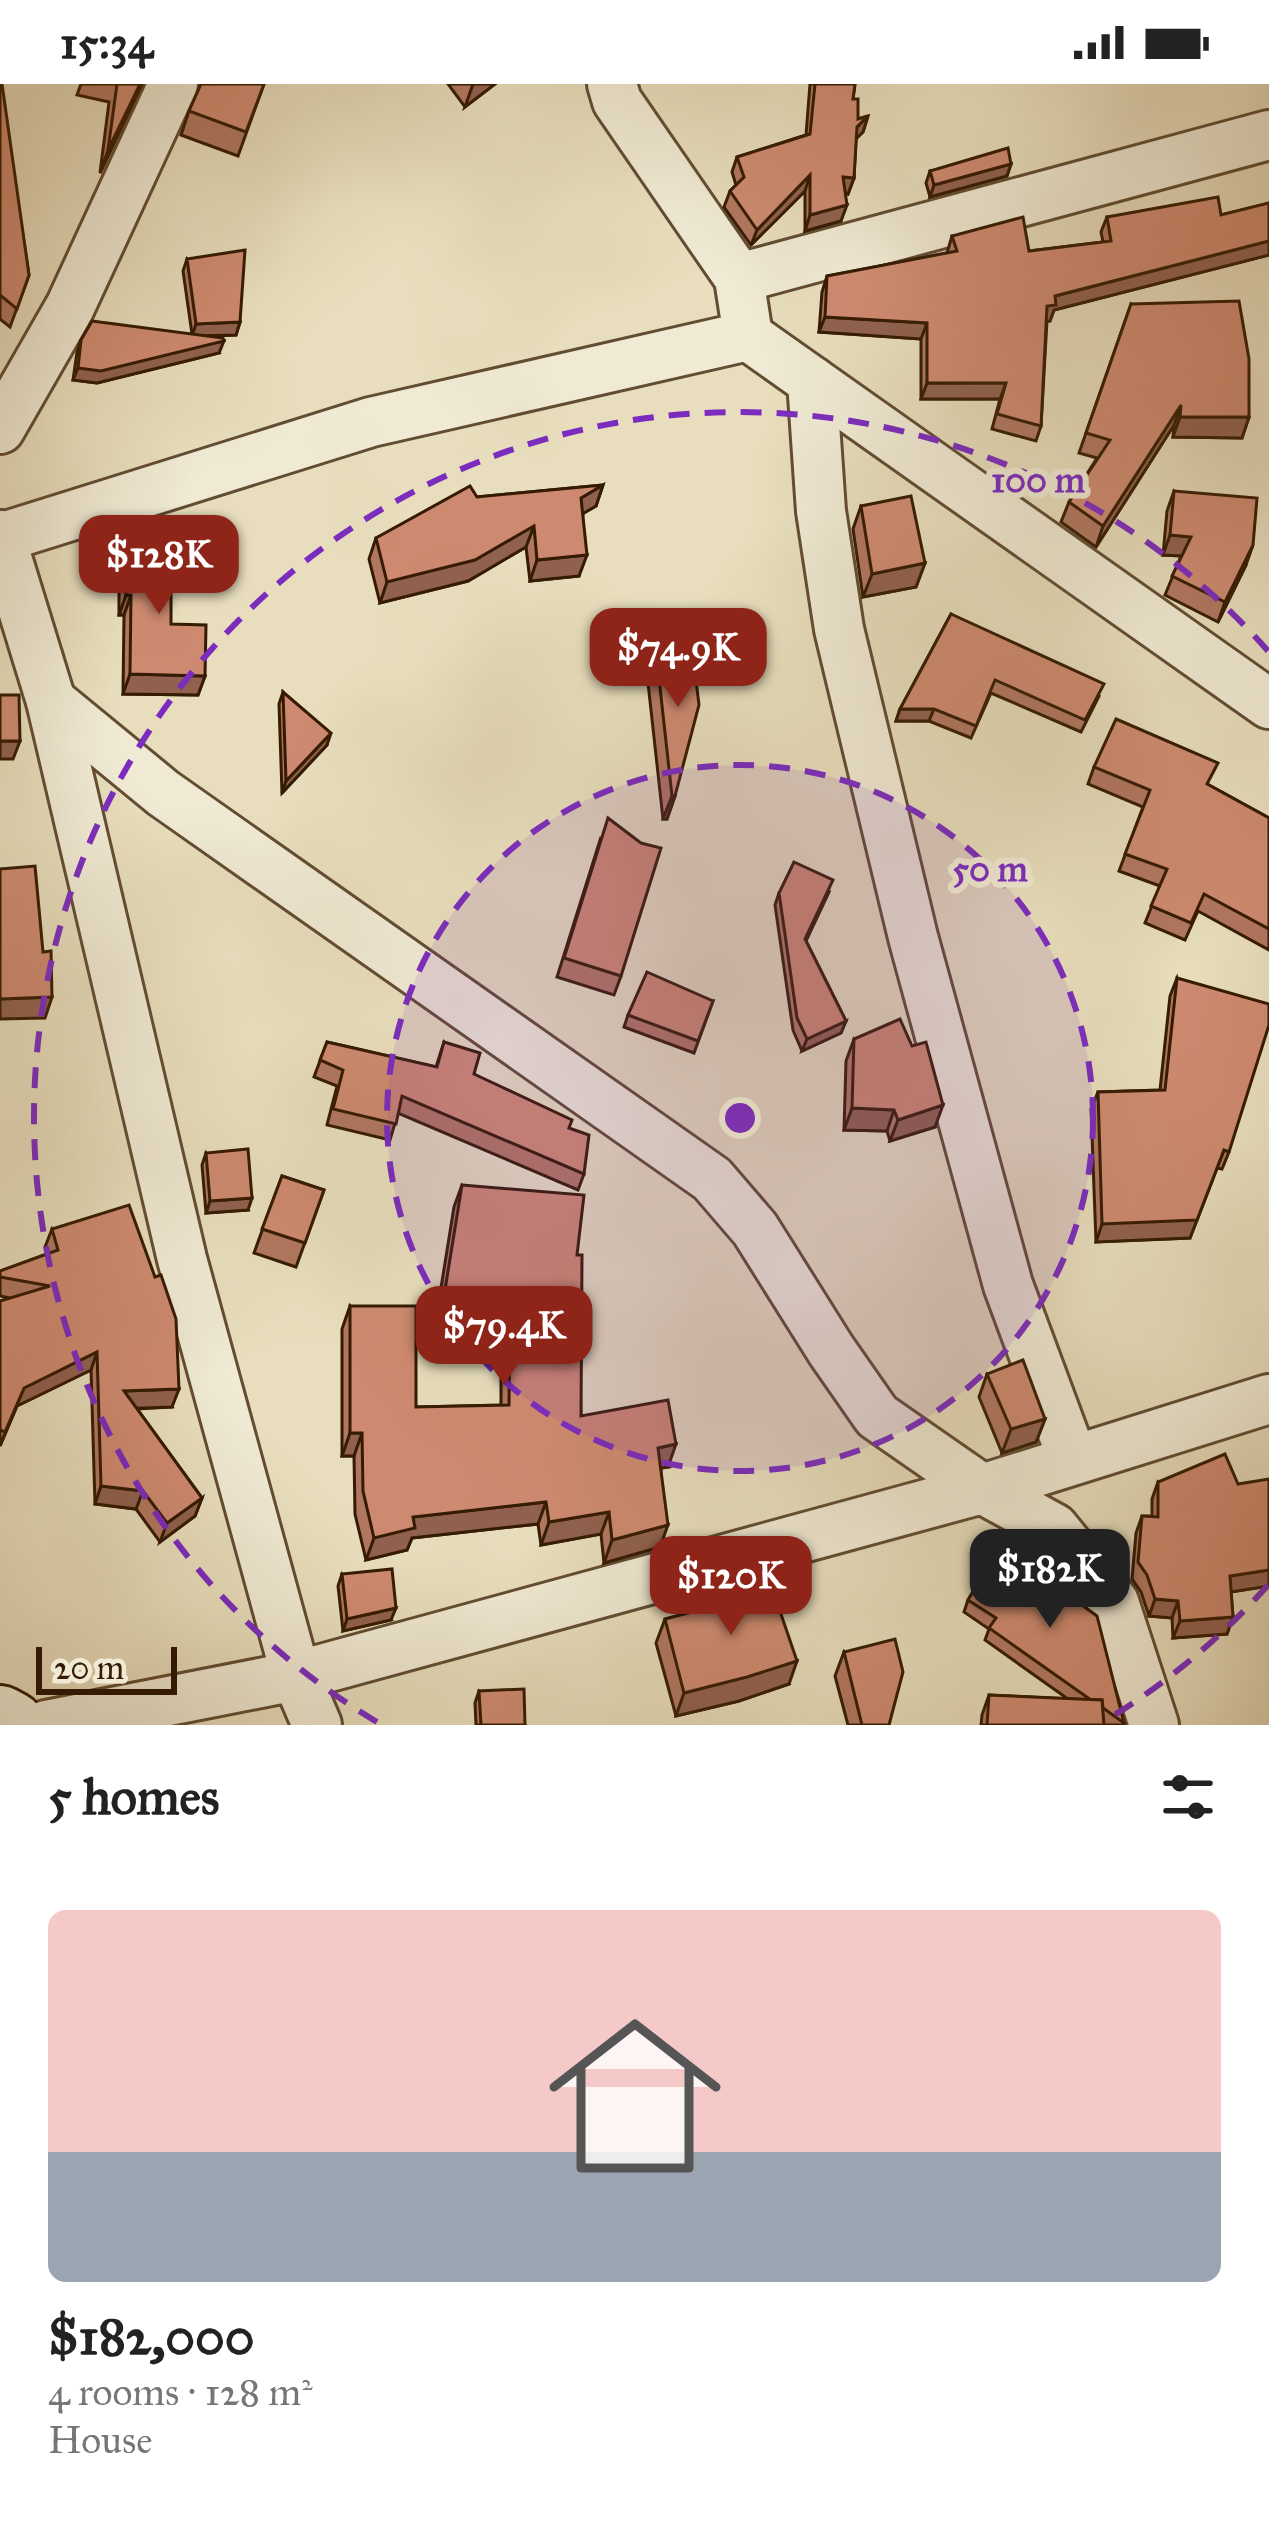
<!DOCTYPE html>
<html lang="en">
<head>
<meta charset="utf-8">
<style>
  body { margin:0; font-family:"IM FELL Great Primer",serif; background:#f6f6f6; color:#222; height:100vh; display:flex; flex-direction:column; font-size:45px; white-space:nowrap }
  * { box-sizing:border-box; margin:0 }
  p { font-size:39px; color:#767676 }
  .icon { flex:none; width:66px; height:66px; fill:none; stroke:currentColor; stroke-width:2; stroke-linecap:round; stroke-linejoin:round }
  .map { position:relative; height:1641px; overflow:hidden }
  .panel { display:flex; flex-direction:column; background:#fff; flex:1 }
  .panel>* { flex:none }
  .scale { position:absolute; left:36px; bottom:30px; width:141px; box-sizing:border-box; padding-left:12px; border:6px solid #351b03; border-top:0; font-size:33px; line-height:42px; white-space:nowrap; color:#351b03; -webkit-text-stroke:9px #f0ead4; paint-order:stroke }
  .price { position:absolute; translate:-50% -102px; padding:0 27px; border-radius:24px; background:#8f2418; color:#fff; font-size:39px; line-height:78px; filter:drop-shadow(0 3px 6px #0008) }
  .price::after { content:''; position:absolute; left:50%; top:72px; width:36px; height:27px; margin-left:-18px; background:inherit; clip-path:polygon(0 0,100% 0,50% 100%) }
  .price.current { background:#222; color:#fff }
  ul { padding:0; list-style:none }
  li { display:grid; align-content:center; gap:24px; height:636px; padding:0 48px }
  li+li { border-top:3px solid #e0e0e0 }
  li span { display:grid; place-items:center; height:372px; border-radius:18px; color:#555 }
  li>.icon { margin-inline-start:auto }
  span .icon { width:216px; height:216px; fill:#fffc; stroke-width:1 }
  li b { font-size:51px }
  h2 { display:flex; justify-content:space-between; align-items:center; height:144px; padding:0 48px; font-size:51px }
  .status { display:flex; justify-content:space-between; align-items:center; height:84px; padding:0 60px; background:#fff; direction:ltr }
  .status svg { height:33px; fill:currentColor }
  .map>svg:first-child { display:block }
</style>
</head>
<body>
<div class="status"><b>15:34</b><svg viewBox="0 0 49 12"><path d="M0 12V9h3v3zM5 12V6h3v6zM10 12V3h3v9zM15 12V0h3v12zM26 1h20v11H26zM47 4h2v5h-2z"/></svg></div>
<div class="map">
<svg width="1269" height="1641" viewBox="0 0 1269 1641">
  <rect width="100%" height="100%" fill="#e8debd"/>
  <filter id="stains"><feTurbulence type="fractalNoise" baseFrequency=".00167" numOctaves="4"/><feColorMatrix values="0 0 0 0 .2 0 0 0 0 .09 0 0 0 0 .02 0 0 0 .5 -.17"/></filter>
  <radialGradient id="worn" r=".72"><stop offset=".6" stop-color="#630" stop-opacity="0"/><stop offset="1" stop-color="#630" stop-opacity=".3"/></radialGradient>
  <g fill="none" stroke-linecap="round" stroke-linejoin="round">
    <defs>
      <g id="street">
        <path d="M612,0L617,17L739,194"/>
        <path d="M748,252L1269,620"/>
        <path d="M812,297L821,427L839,545L913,853L1008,1201L1073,1376"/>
        <path d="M0,345L70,223L173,0"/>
        <path d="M0,451L51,617L182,1175L296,1592L317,1641"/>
        <path d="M0,454L371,338L748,252L739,194L1269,51"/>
        <path d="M51,617L163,709L712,1095L755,1145L831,1266L877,1332L982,1405L1054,1444L1114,1518L1154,1641"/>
        <path d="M46,1641L296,1592L982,1405L1269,1315"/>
      </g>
      <path id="secondary" d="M0,1635L11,1641"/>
    </defs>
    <use href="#street" stroke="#624c32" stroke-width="54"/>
    <use href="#secondary" stroke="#351b03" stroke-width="72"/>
    <use href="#street" stroke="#f0ead4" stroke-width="48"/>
    <use href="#secondary" stroke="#f0ead4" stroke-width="66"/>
  </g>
  <g fill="#b17760" stroke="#351b03" stroke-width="3">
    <path d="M0,0L29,191L10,243L0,235Z"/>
    <path d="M81,0H142L100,89L109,18L77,11Z"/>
    <path d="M264,0L238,72L181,51L189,27Z"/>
    <path d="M448,0H495L465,23Z"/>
    <path d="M810,0H855L853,15L858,35L868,32L863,48L856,54L854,94L848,110L845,109L841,137L805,147V107L751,161L724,123L730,107L736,101L732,88L737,73L806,51Z"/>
    <path d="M1011,80L1007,92L930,113L926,99L930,87Z"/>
    <path d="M1269,119V171L1054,226L1050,237H1047L1041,342L1036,357L992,345L1000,315H921V255L819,248L822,208L827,192L947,169L952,152L1029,167L1103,158L1101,148L1107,133L1221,131Z"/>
    <path d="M187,175L240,238L236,251L204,252L219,269L97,299L73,296L77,268L81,256L192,250L183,187Z"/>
    <path d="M1131,220L1249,333L1242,354L1173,353L1174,341L1096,463L1061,438L1069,418L1097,374L1079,369Z"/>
    <path d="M603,401L596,422L583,429L579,492L530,497L526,463L468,497L380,519L369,475L376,454L477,413Z"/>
    <path d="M1174,407L1246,481L1218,538L1165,511L1181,472L1163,471L1167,427Z"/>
    <path d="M861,422L925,479L916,503L863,513L853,445Z"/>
    <path d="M126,459L171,540L205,592L198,611L123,610L124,531H119V478Z"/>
    <path d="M951,530L1099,612L1081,648L991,609L971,654L929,637H896L900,625Z"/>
    <path d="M657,576L675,712L667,735H663L648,599Z"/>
    <path d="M283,608L327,661L282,709L279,620Z"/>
    <path d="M1094,683L1209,701L1269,734V866L1198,827L1185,856L1145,839L1160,802L1119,787L1143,723L1088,700Z"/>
    <path d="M601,753L621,892L614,911L557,893Z"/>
    <path d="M829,808L806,857L846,937L841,949L802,967L793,946L775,821L779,809Z"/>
    <path d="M1177,894L1229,1068L1222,1085L1217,1084L1190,1154L1096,1158L1091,1025L1098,1008L1160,1006L1170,912Z"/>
    <path d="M713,917L694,969L624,943L628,931Z"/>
    <path d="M854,955L935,1043L890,1057L887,1047L844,1046L846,977Z"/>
    <path d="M327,958L436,983L444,958L474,990L569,1044L584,1090L578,1106L398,1029L390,1056L327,1041L337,1002L314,993Z"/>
    <path d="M206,1069L248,1126L206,1129L202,1081Z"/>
    <path d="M282,1092L324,1106L296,1183L254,1169Z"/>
    <path d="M462,1101L577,1171L581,1332L668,1383L661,1384L660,1463L604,1479L601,1450L541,1461L538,1440L412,1454L407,1466L366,1476L355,1430L354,1372H342V1245L350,1222L416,1323L501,1321V1254L435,1241L454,1123Z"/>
    <path d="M52,1145L172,1323L137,1325L202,1414L195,1432L160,1458L136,1425L95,1420L91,1286L17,1322L0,1362V1217L10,1214L0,1212V1187L47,1170L45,1163Z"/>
    <path d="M987,1290L1045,1335L1036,1358L1002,1369L979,1313Z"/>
    <path d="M1158,1398L1269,1502L1231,1508L1233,1533L1227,1550L1173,1554L1172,1534L1149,1532L1141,1508L1132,1495L1136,1449L1142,1432H1152V1415Z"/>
    <path d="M990,1480L1124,1639V1641H981L982,1631L989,1611L1068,1615L985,1556L989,1545L964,1528L968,1516Z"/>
    <path d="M342,1490L391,1536L343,1547L338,1502Z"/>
    <path d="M719,1509L789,1600L739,1617L676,1632L656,1559L665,1535L714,1522Z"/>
    <path d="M844,1568L889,1641H848L835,1592Z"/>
    <path d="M479,1607L525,1641H476L475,1619Z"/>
  </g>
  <g fill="#90614e" stroke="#351b03" stroke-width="3">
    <path d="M140,0H142L100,89L108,66Z"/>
    <path d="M473,0H495L465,23Z"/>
    <path d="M868,32L863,48L852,59L857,43Z"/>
    <path d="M1011,80L1007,92L930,113L934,101Z"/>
    <path d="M810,91L805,107L751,161L757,146Z"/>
    <path d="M843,93L854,94L848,110L837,109Z"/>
    <path d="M847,121L841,137L805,147L810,131Z"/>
    <path d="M1269,157V171L1054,226L1050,237L1042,238L1047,222L1055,212Z"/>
    <path d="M825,233L927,239L921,255L819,248Z"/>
    <path d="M240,238L236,251L192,252L196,240Z"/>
    <path d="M224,257L219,269L97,299L73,296L78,284Z"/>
    <path d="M927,299H1006L1000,315H921Z"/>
    <path d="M1181,321L1174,341L1096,463L1103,442Z"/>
    <path d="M1180,333H1249L1242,354L1173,353Z"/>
    <path d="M603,401L596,422L574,435L581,414Z"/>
    <path d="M534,442L526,463L468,497L380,519L387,498Z"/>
    <path d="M1170,451L1191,453L1184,472L1163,471Z"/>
    <path d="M1253,461L1246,481L1218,538L1225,518Z"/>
    <path d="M587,471L579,492L530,497L537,476Z"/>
    <path d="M925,479L916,503L863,513L872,490Z"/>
    <path d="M126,511H131L124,531H119Z"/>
    <path d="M130,590L205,592L198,611L123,610Z"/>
    <path d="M900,625H934L929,637H896Z"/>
    <path d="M331,649L327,661L282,709L286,697Z"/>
    <path d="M0,657H20L13,675H0Z"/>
    <path d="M672,712H675L667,735H663Z"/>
    <path d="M52,913L45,934L0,935V915Z"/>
    <path d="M846,937L841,949L802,967L807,955Z"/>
    <path d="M943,1021L935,1043L890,1057L898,1036Z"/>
    <path d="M852,1024L894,1026L887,1047L844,1046Z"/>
    <path d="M1224,1066L1190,1154L1096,1158L1102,1140Z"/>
    <path d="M252,1114L248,1126L206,1129L210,1117Z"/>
    <path d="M97,1268L91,1286L17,1322L0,1362L24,1304Z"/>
    <path d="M179,1305L172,1323L117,1325L124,1307Z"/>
    <path d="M1045,1335L1036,1358L1002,1369L1011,1345Z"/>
    <path d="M350,1349H362L354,1372H342Z"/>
    <path d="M676,1360L668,1383L650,1386L658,1364Z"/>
    <path d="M101,1402L143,1407L136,1425L95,1420Z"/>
    <path d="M202,1414L195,1432L160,1458L167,1439Z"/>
    <path d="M546,1418L538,1440L412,1454L407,1466L366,1476L374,1454L413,1433Z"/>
    <path d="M609,1428L601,1450L541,1461L549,1438Z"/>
    <path d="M668,1441L660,1463L604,1479L612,1456Z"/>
    <path d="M1269,1486V1502L1224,1509L1230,1492Z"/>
    <path d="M1155,1515L1178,1517L1172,1534L1149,1532Z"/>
    <path d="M396,1524L391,1536L343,1547L347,1535Z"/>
    <path d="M1233,1533L1227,1550L1173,1554L1180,1537Z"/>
    <path d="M797,1577L789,1600L739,1617L676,1632L684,1609Z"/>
  </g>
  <g fill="#ce8a70" stroke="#351b03" stroke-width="3">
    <path d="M0,0H2L29,191L17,225L0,211Z"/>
    <path d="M117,0H140L108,66Z"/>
    <path d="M201,0H264L246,48L189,27Z"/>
    <path d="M815,0H855L853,15H858V35L868,32L857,43L854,94L843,93L847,121L810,131V91L757,146L730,107L744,93L737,73L810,50Z"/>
    <path d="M1008,64L1011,80L934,101L930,87Z"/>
    <path d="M1218,113L1221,131L1269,119V157L1055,212L1056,221L1047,222L1041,342L997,330L1006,299H927V239L825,233L827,192L957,167L952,152L1023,133L1029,167L1111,157L1107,133Z"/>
    <path d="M245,166L240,238L196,240L187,175Z"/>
    <path d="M1239,217L1249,275V333H1180L1181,321L1103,442L1069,418L1110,356L1086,349L1131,220Z"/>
    <path d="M92,237L223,254L224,257L101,287L78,284L81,256Z"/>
    <path d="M603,401L581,414L587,471L537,476L534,442L475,476L387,498L376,454L470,402L477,413Z"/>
    <path d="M1174,407L1257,414L1253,461L1225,518L1172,492L1191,453L1170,451Z"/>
    <path d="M911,412L925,479L872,490L861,422Z"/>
    <path d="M126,459H171V540L206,541L205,592L130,590L131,511H126Z"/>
    <path d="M951,530L1104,600L1085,636L995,596L976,642L934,625H900Z"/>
    <path d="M693,572L699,621L675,712H672L657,576Z"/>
    <path d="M283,608L331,649L286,697Z"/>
    <path d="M0,611H19L20,657H0Z"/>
    <path d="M1116,635L1218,679L1207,700L1269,734V845L1204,810L1191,839L1151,822L1167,785L1125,770L1150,706L1094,683Z"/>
    <path d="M608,734L641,759L661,764L621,892L564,874Z"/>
    <path d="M794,778L833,796L805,855L846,937L807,955L797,934L779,809Z"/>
    <path d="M35,782L43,868L51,867L52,913L0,915V785Z"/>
    <path d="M647,888L713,917L698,957L628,931Z"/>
    <path d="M1177,894L1269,920V941L1229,1068L1224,1066L1197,1136L1102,1140L1098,1008L1165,1006Z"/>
    <path d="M900,935L912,962L926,958L943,1021L898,1036L894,1026L852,1024L854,955Z"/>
    <path d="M327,958L437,983L444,958L480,969L474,990L572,1036L569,1044L589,1051L584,1090L402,1012L396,1040L333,1025L343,986L320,976Z"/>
    <path d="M248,1065L252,1114L210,1117L206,1069Z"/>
    <path d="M282,1092L324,1106L305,1159L262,1145Z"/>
    <path d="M462,1101L584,1111L577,1171H582L581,1332L668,1316L676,1360L658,1364L668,1441L612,1456L609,1428L549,1438L546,1418L413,1433L415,1444L374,1454L363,1407L362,1349H350V1222H416V1323L509,1321L510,1232L443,1218Z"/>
    <path d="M129,1121L155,1193L161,1191L176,1235L179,1305L124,1307L202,1414L167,1439L143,1407L101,1402L97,1268L24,1304L5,1348L0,1346V1217L50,1202L0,1193V1187L58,1166L52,1145Z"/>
    <path d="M1023,1276L1045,1335L1011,1345L987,1290Z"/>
    <path d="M1225,1370L1238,1400L1269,1395V1486L1230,1492L1233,1533L1180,1537L1178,1517L1155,1515L1147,1491L1138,1478L1142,1432L1158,1433V1398Z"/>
    <path d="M990,1480L1022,1498L1031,1484L1097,1532L1124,1639L1103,1624L1102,1616H1091L989,1544L996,1534L968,1516Z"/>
    <path d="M392,1485L396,1524L347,1535L342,1490Z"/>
    <path d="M768,1492L797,1577L747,1593L684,1609L665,1535L723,1520L719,1509Z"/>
    <path d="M895,1555L903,1588L889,1641H862L844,1568Z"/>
    <path d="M524,1605L525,1641H481L479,1607Z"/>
    <path d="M989,1611L1102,1616L1104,1641H987Z"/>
  </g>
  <circle cx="740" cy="1034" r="353" fill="#7b2cbf" fill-opacity=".12"/>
  <g fill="none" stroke="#7b2cbf" stroke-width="6" stroke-dasharray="21 15">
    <circle cx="740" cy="1034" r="353"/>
    <path d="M1268 1501A705 705 0 0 1 1103 1638M377 1638A705 705 0 1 1 1268 567"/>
  </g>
  <circle cx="740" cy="1034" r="18" fill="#7b2cbf" stroke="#f0ead4" stroke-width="6"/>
  <g font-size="36" text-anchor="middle" font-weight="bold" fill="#7b2cbf" stroke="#f0ead4" stroke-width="12" stroke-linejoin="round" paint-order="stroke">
    <text x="1038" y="408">100 m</text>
    <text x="990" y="797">50 m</text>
  </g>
  <rect width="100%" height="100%" filter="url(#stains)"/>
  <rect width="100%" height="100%" fill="url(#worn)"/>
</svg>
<div class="scale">20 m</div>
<b class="price" style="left:159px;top:533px">$128K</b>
<b class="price" style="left:678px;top:626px">$74.9K</b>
<b class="price" style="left:504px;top:1304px">$79.4K</b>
<b class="price current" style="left:1050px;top:1547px">$182K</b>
<b class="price" style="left:731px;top:1554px">$120K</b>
</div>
<section class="panel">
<h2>5 homes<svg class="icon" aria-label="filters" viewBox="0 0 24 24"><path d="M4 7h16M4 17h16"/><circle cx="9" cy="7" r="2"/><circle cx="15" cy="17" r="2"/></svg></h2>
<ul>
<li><span style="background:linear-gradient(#f6c9c9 65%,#9aa5b1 0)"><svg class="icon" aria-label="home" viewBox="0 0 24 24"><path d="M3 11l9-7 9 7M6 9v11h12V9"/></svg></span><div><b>$182,000</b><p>4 rooms · 128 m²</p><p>House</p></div></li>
</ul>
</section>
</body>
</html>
